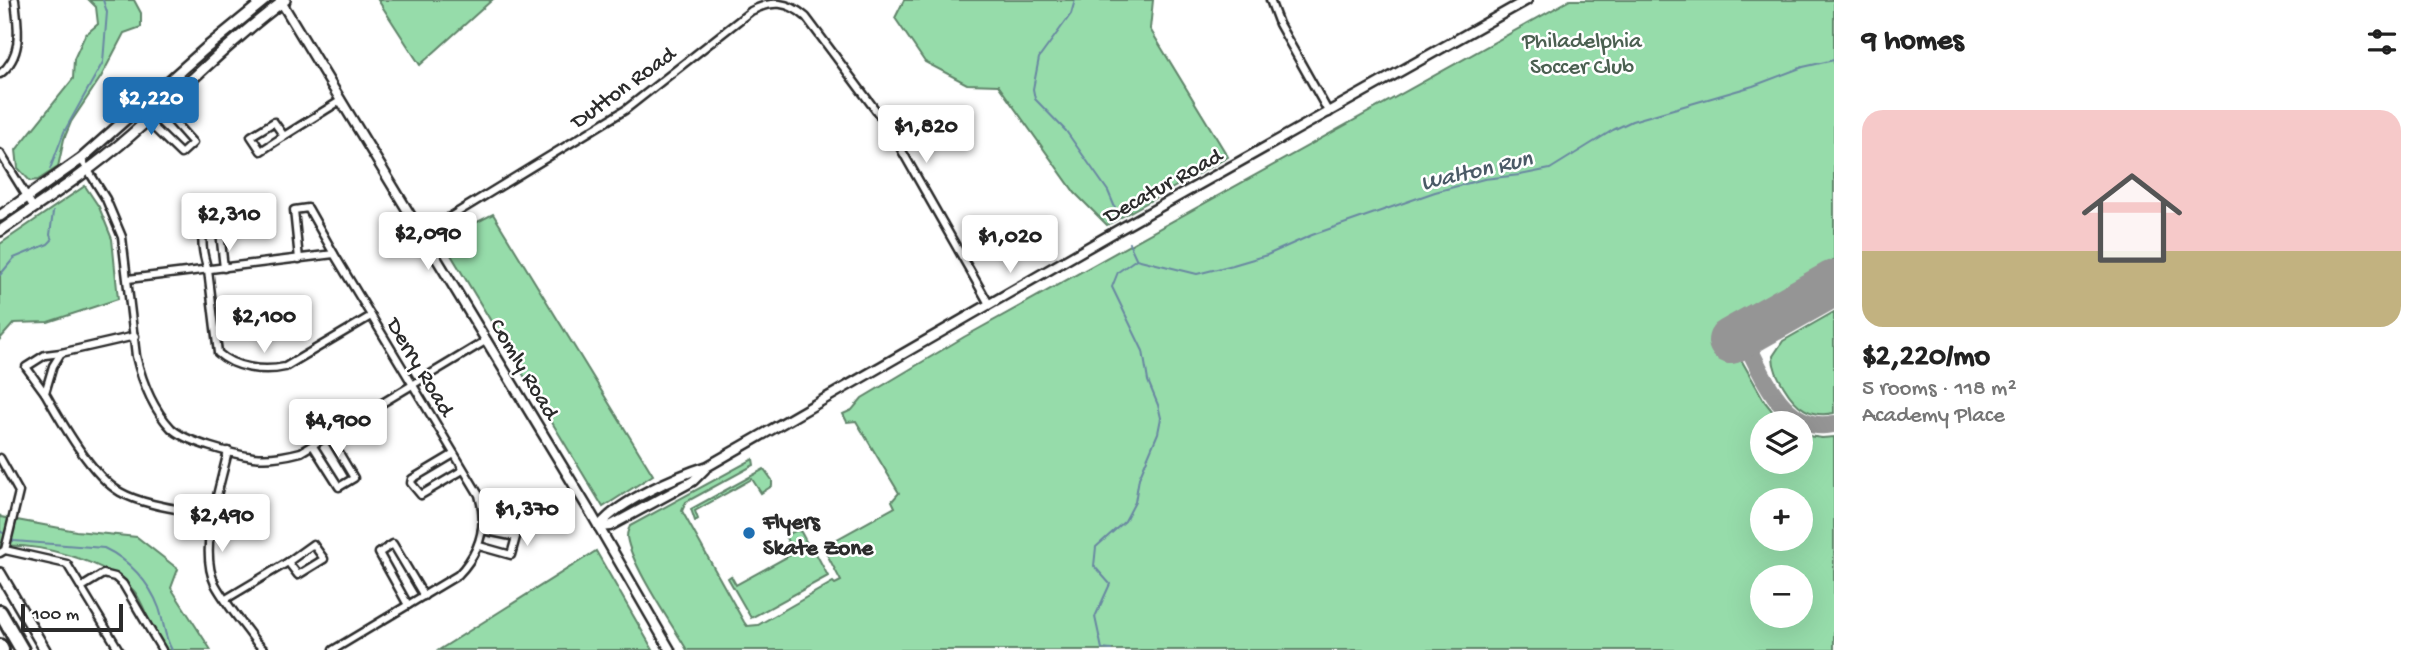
<!DOCTYPE html>
<html lang="en">
<head>
<meta charset="utf-8">
<style>
  body { margin:0; font-family:"Gochi Hand",sans-serif; background:#f6f6f6; color:#222; height:100vh; display:flex; flex-direction:column; font-size:26px; white-space:nowrap }
  * { box-sizing:border-box; margin:0 }
  p { font-size:23px; color:#767676 }
  .icon { flex:none; width:38px; height:38px; fill:none; stroke:currentColor; stroke-width:2; stroke-linecap:round; stroke-linejoin:round }
  .map { position:relative; flex:1; overflow:hidden }
  .sheet { display:flex; flex-direction:column; background:#fff; width:595px }
  .sheet>* { flex:none }
  .controls { position:absolute; left:1750px; top:411px; display:grid; gap:14px }
  .controls a { display:grid; place-items:center; width:63px; height:63px; border-radius:50%; background:#fff; box-shadow:0 7px 28px #0002; font-size:35px }
  .scale { position:absolute; left:21px; bottom:18px; width:102px; box-sizing:border-box; padding-left:7px; border:4px solid #2b2b2b; border-top:0; font-size:19px; line-height:24px; white-space:nowrap; color:#2b2b2b; -webkit-text-stroke:5px #fff; paint-order:stroke }
  .price { position:absolute; translate:-50% -60px; padding:0 16px; border-radius:7px; background:#fff; color:#222; font-size:23px; line-height:46px; filter:drop-shadow(0 2px 4px #0008) }
  .price::after { content:''; position:absolute; left:50%; top:42px; width:21px; height:16px; margin-left:-10px; background:inherit; clip-path:polygon(0 0,100% 0,50% 100%) }
  .price.active { background:#1f6fb2; color:#fff }
  ul { padding:0; list-style:none }
  li { display:grid; align-content:center; gap:14px; height:371px; padding:0 28px }
  li+li { border-top:2px solid #e0e0e0 }
  li span { display:grid; place-items:center; height:217px; border-radius:21px; color:#555 }
  li>.icon { margin-inline-start:auto }
  span .icon { width:126px; height:126px; fill:#fffc; stroke-width:1 }
  li b { font-size:30px }
  h2 { display:flex; justify-content:space-between; align-items:center; height:84px; padding:0 28px; font-size:30px }
  main { display:flex; flex:1; min-height:0 }
  .map>svg:first-child { display:block }
</style>
</head>
<body>
<main>
<div class="map">
<svg width="1834" height="650" viewBox="0 0 1834 650">
  <rect width="100%" height="100%" fill="#fff"/>
  <filter id="ink" filterUnits="userSpaceOnUse"><feTurbulence type="fractalNoise" baseFrequency=".0143" numOctaves="2"/><feDisplacementMap in="SourceGraphic" scale="14" xChannelSelector="R" yChannelSelector="G"/><feConvolveMatrix kernelMatrix="1 2 1 2 8 2 1 2 1" color-interpolation-filters="sRGB"/></filter>
  <g filter="url(#ink)">
    <g fill="#96dcaa" stroke="#60846a" stroke-width="2" fill-rule="evenodd">
      <path d="M89,0H134L141,13V27L124,33L101,77L71,122L64,139L58,167L38,180L30,181L18,168L16,150L73,79L74,59L85,35L98,24L96,7Z"/>
      <path d="M378,0H492L420,65Z"/>
      <path d="M904,0H1153L1150,29L1228,157L1107,225L1075,193L998,85L967,84L925,62L895,18Z"/>
      <path d="M1570,0H1834V259L1721,324L1765,402L1782,423L1762,424V462H1801V435L1822,438L1834,437V650H687C671,623 631,565 627,537C627,531 628,531 630,526L753,459L754,465L686,502L682,511L744,622L747,626L758,625L833,582L835,584L841,581L823,547L895,507L892,501L899,493L856,421L847,422L843,414L852,410L862,398L964,337ZM1762,500H1801V539H1762ZM1762,578H1801V616H1762Z"/>
      <path d="M85,186L99,207L112,239L118,299L48,322L14,323L0,339V244Z"/>
      <path d="M493,214L653,475L603,507L442,240Z"/>
      <path d="M1834,312V413C1810,418 1796,407 1784,387C1778,377 1773,368 1773,356L1783,341Z"/>
      <path d="M764,469L772,480V486L761,493L752,479L695,511L698,519L695,521L691,509Z"/>
      <path d="M0,515L1,517L76,531L137,537L178,569L171,588L211,650H161C154,635 144,603 134,591C108,561 38,543 0,546Z"/>
      <path d="M797,530L801,532L808,545L811,544L828,576L751,618L728,578L731,576L736,585L794,553L785,536Z"/>
      <path d="M596,551L653,650H439Z"/>
    </g>
    <g fill="none" stroke-linecap="round" stroke-linejoin="round">
      <g stroke="#6988a1" stroke-width="2">
        <path d="M1075,0L1071,14L1039,58L1033,89L1035,99L1066,131L1108,191L1119,217"/>
        <path d="M50,169L64,132L103,62L107,12L103,0"/>
        <path d="M1129,243L1136,258"/>
        <path d="M1136,259L1197,274L1233,265L1267,255L1312,235L1435,192L1484,179L1520,175L1550,169L1613,130L1632,121L1753,86L1803,67L1834,60"/>
        <path d="M0,275L14,258L48,244L52,240L50,235L53,212"/>
        <path d="M0,531L6,535"/>
        <path d="M10,538L14,541L104,548C128,559 150,583 159,608C164,622 164,637 172,650"/>
        <path d="M1111,650L1102,649L1095,617L1110,584L1094,566L1096,547L1125,521L1135,502L1139,478L1158,433L1161,418L1158,405L1148,381L1143,351L1112,287L1118,272L1135,260"/>
      </g>
      <path stroke="#959595" stroke-width="18" d="M1742,335C1762,371 1782,435 1834,424"/>
      <path stroke="#959595" stroke-width="46" d="M1731,341L1834,283"/>
      <defs>
        <g id="minor">
          <path d="M1270,0L1279,24L1329,113"/>
          <path d="M0,74C24,55 18,27 15,0"/>
          <path d="M147,121L181,154L193,143L161,107"/>
          <path d="M274,122L284,136L261,151L251,136Z"/>
          <path d="M284,136L340,101"/>
          <path d="M0,153L34,208"/>
          <path d="M81,159L106,199L122,237L136,356C142,381 153,409 171,428C185,442 233,454 253,457C269,459 286,456 301,452L487,340"/>
          <path d="M422,234L625,110L751,11C772,0 788,1 806,17L889,128L989,304"/>
          <path d="M299,259L294,210L308,208L334,254L479,495C488,525 480,552 458,575L333,650"/>
          <path d="M224,268L220,232L217,228L204,229C200,242 204,258 208,270L218,353C235,368 263,372 285,367L371,316"/>
          <path d="M128,279L334,254"/>
          <path d="M135,336L61,353L53,366L45,393C62,423 91,475 120,492C144,506 186,510 214,516"/>
          <path d="M45,393L26,367L45,355L61,353"/>
          <path d="M313,446L339,487L354,478L329,436"/>
          <path d="M228,451C220,488 198,549 215,584C226,604 243,624 256,642L264,650"/>
          <path d="M454,454L412,479L411,483L421,495L463,470"/>
          <path d="M0,458L19,492L5,550"/>
          <path d="M313,544L324,559L298,575L288,562Z"/>
          <path d="M479,546L511,555L516,537L482,530"/>
          <path d="M0,553L5,550L67,564L119,650"/>
          <path d="M82,587L103,574L115,577L123,584L162,650"/>
          <path d="M226,599L288,562"/>
          <path d="M408,605L379,553L393,544L424,596"/>
        </g>
        <g id="tertiary">
          <path d="M280,0L592,515L670,650"/>
          <path d="M599,527C615,503 679,475 708,466L1120,229L1527,0"/>
          <path d="M599,527L610,526L693,481L705,469"/>
        </g>
        <g id="secondary">
          <path d="M0,216L81,159L205,49L265,0"/>
          <path d="M0,231C45,200 90,171 131,135C182,90 230,41 285,0"/>
          <path d="M0,573L45,650"/>
        </g>
        <g id="motorway">
          <path d="M0,612L22,650"/>
          <path d="M0,646L2,650"/>
        </g>
      </defs>
      <use href="#minor" stroke="#2b2b2b" stroke-width="11"/>
      <use href="#tertiary" stroke="#2b2b2b" stroke-width="13"/>
      <use href="#secondary" stroke="#2b2b2b" stroke-width="14"/>
      <use href="#motorway" stroke="#2b2b2b" stroke-width="18"/>
      <use href="#minor" stroke="#fff" stroke-width="6"/>
      <use href="#tertiary" stroke="#fff" stroke-width="8"/>
      <use href="#secondary" stroke="#fff" stroke-width="9"/>
      <use href="#motorway" stroke="#fff" stroke-width="12"/>
    </g>
  </g>
  <circle fill="#1f6fb2" stroke="#fff" stroke-width="2.5" cx="749" cy="533" r="7"/>
  <g text-anchor="middle" stroke-width="5" stroke-linejoin="round" paint-order="stroke">
    <g font-size="23" fill="#4b6051" stroke="#fff">
      <text x="1582" y="47">Philadelphia<tspan x="1582" dy="26">Soccer Club</tspan></text>
    </g>
    <g font-size="23" fill="#2b2b2b" stroke="#fff">
      <text transform="translate(622 86) rotate(-36)" y="8">Dutton Road</text>
      <text transform="translate(1162 184) rotate(-29)" y="8">Decatur Road</text>
      <text transform="translate(422 366) rotate(59)" y="8">Derry Road</text>
      <text transform="translate(526 368) rotate(59)" y="8">Comly Road</text>
    </g>
    <g font-size="23" font-weight="bold" fill="#2b2b2b" stroke="#fff" text-anchor="start">
      <text x="763" y="528">Flyers<tspan x="763" dy="26">Skate Zone</tspan></text>
    </g>
    <g font-size="24" font-style="italic" fill="#4a5a66" stroke="#fff">
      <text transform="translate(1476 169) rotate(-13)" y="8">Walton Run</text>
    </g>
  </g>
</svg>
<div class="controls">
<a><svg class="icon" aria-label="layers" viewBox="0 0 24 24"><path d="M12 4l9 5-9 5-9-5zM3 14l9 5 9-5"/></svg></a>
<a>+</a>
<a>−</a>
</div>
<div class="scale">100 m</div>
<b class="price active" style="left:151px;top:137px">$2,220</b>
<b class="price" style="left:926px;top:165px">$1,820</b>
<b class="price" style="left:229px;top:253px">$2,310</b>
<b class="price" style="left:428px;top:272px">$2,090</b>
<b class="price" style="left:1010px;top:275px">$1,020</b>
<b class="price" style="left:264px;top:355px">$2,100</b>
<b class="price" style="left:338px;top:459px">$4,900</b>
<b class="price" style="left:527px;top:548px">$1,370</b>
<b class="price" style="left:222px;top:554px">$2,490</b>
</div>
<section class="sheet">
<h2>9 homes<svg class="icon" aria-label="filters" viewBox="0 0 24 24"><path d="M4 7h16M4 17h16"/><circle cx="9" cy="7" r="2"/><circle cx="15" cy="17" r="2"/></svg></h2>
<ul>
<li><span style="background:linear-gradient(#f6c9c9 65%,#c2b280 0)"><svg class="icon" aria-label="home" viewBox="0 0 24 24"><path d="M3 11l9-7 9 7M6 9v11h12V9"/></svg></span><div><b>$2,220/mo</b><p>5 rooms · 118 m²</p><p>Academy Place</p></div></li>
</ul>
</section>
</main>
</body>
</html>
